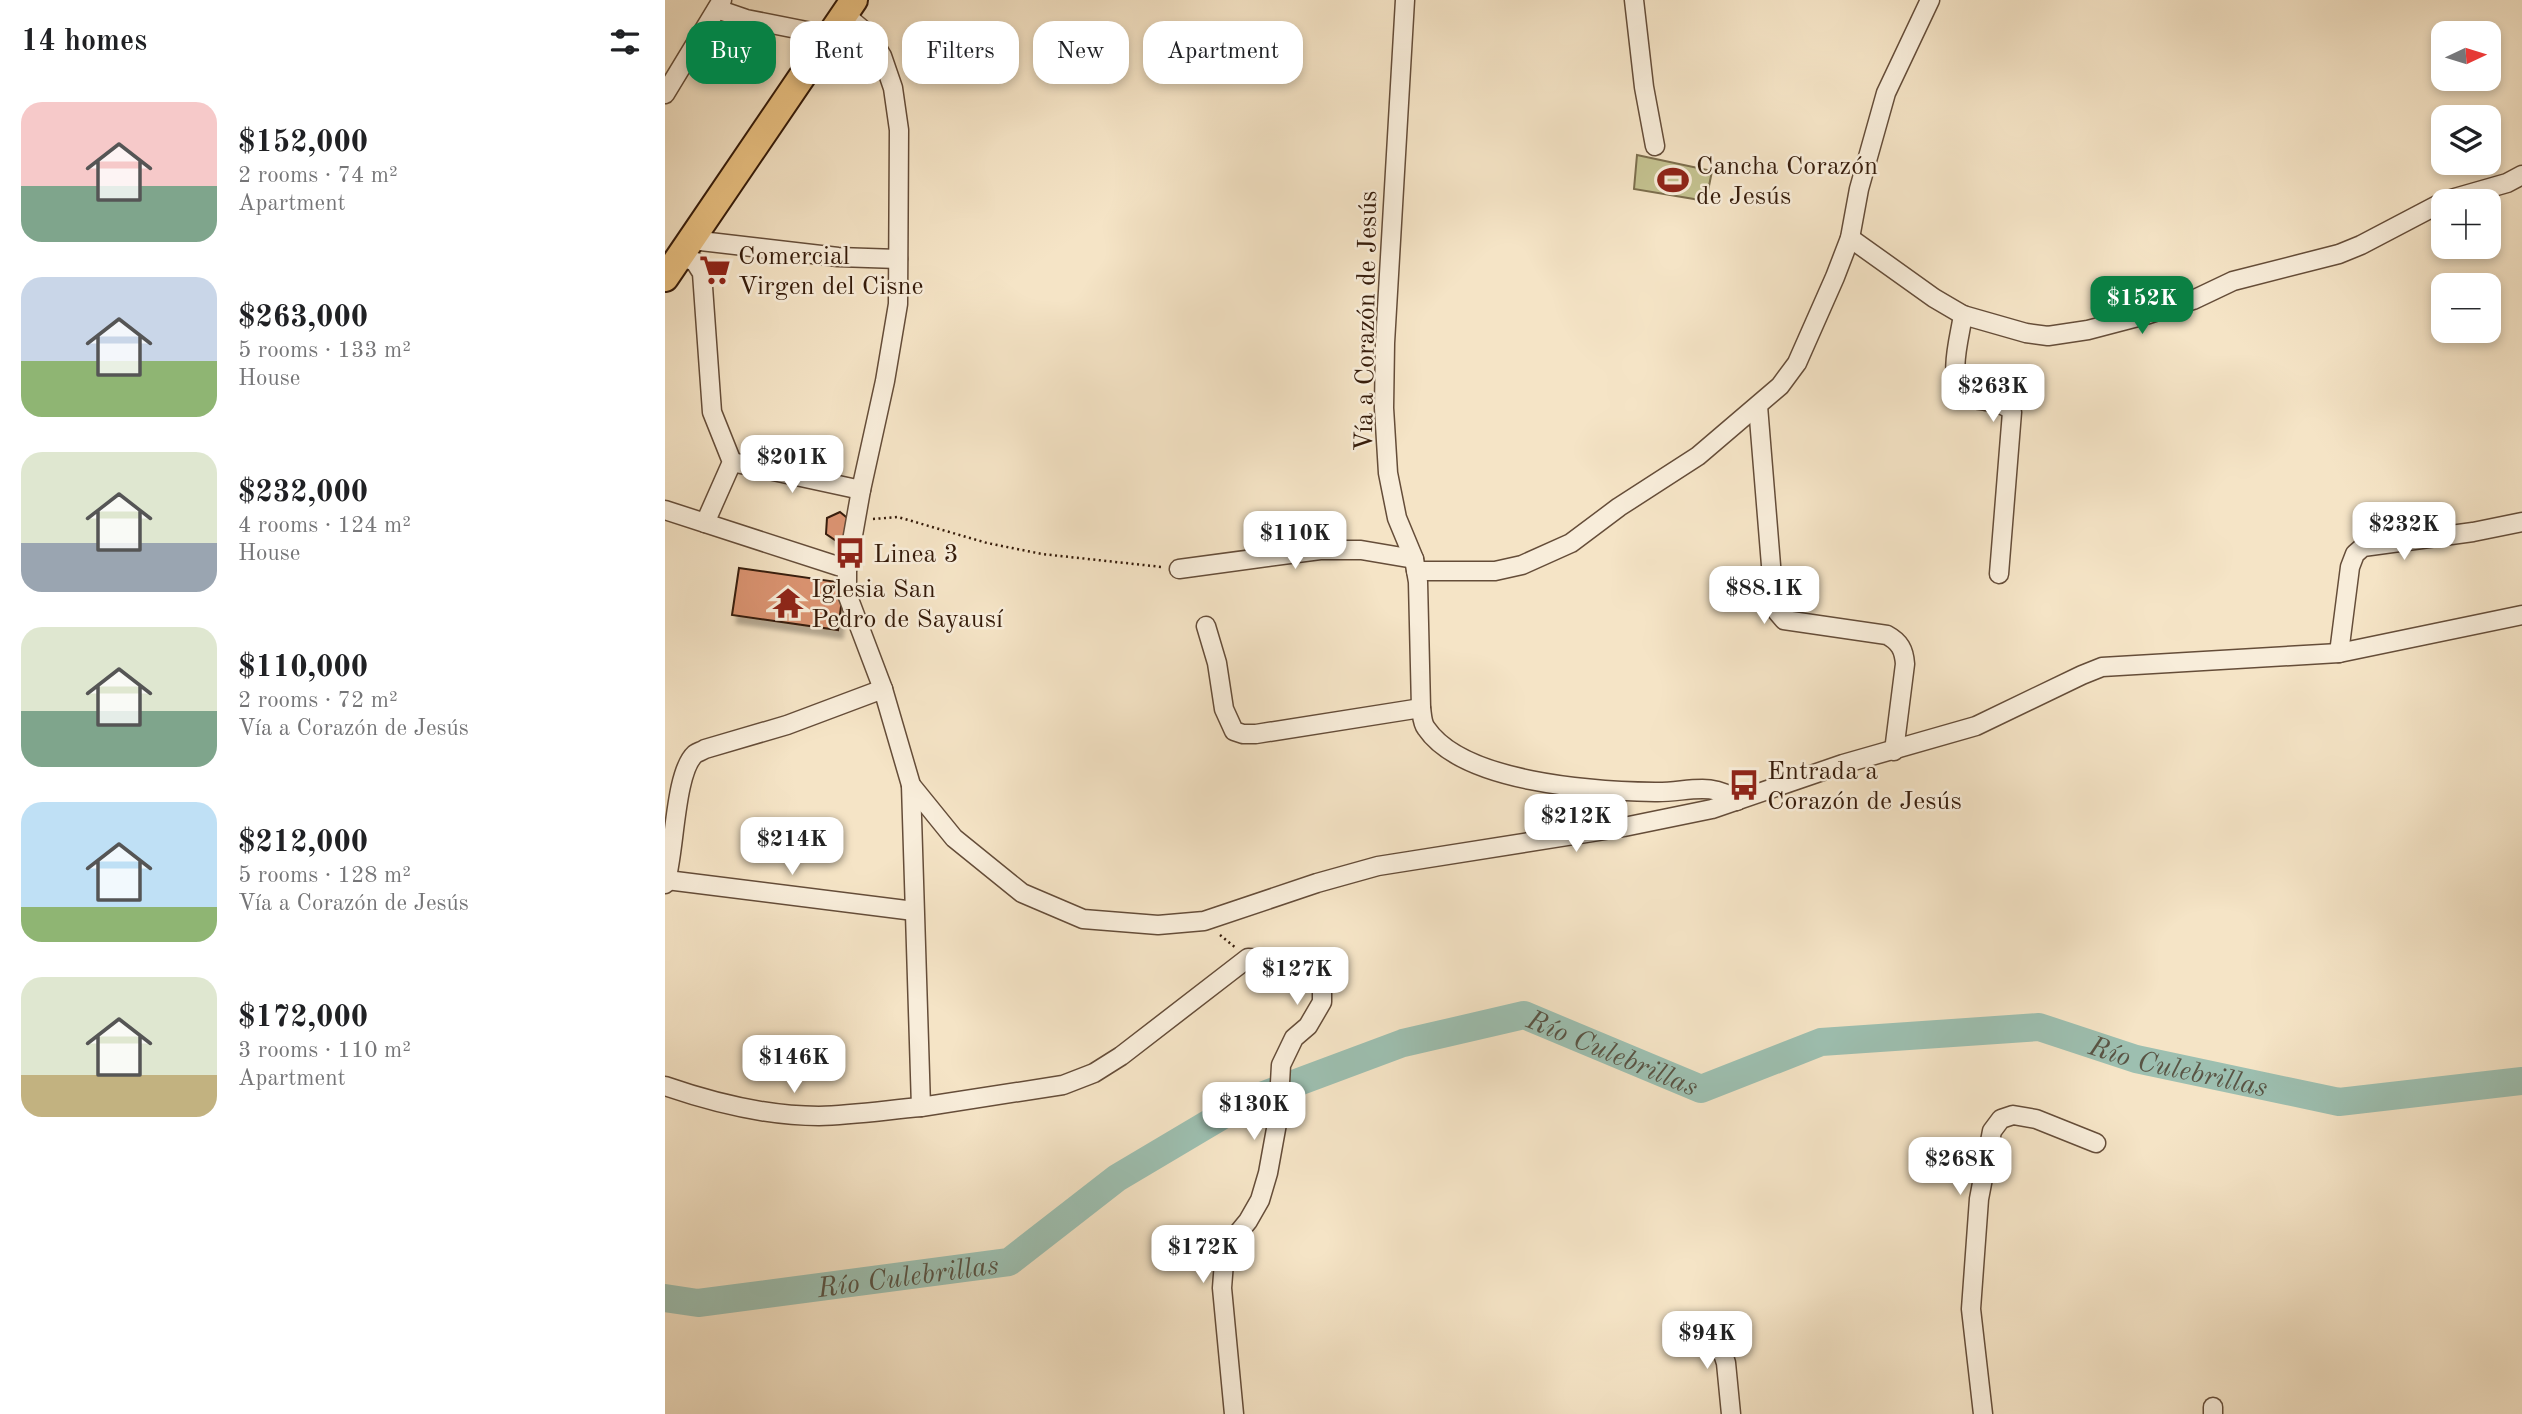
<!DOCTYPE html>
<html lang="en">
<head>
<meta charset="utf-8">
<style>
  body { margin:0; font-family:"Old Standard TT",serif; background:#f2f2f2; color:#202124; height:100vh; display:flex; flex-direction:column; font-size:26px; white-space:nowrap }
  * { box-sizing:border-box; margin:0 }
  p { font-size:23px; color:#757577 }
  .icon { flex:none; width:38px; height:38px; fill:none; stroke:currentColor; stroke-width:2; stroke-linecap:round; stroke-linejoin:round }
  .map { position:relative; flex:1; overflow:hidden }
  .drawer { display:flex; flex-direction:column; background:#fff; width:665px }
  .drawer>* { flex:none }
  .hud { position:absolute; left:21px; top:21px; width:665px; height:63px; display:flex; gap:14px }
  .needle { width:46px; rotate:86deg }
  .controls { position:absolute; left:1766px; top:21px; display:grid; gap:14px }
  .controls a { display:grid; place-items:center; width:70px; height:70px; border-radius:14px; background:#fff; box-shadow:0 4px 10px #0003; font-size:35px }
  .price { position:absolute; translate:-50% -60px; padding:0 16px; border-radius:14px; background:#fff; color:#222; font-size:23px; line-height:46px; filter:drop-shadow(0 2px 4px #0008) }
  .price::after { content:''; position:absolute; left:50%; top:42px; width:21px; height:16px; margin-left:-10px; background:inherit; clip-path:polygon(0 0,100% 0,50% 100%) }
  .price.selected { background:#0b8043; color:#fff }
  ul { padding:0; list-style:none }
  li { display:flex; align-items:center; gap:21px; height:175px; padding:0 21px }
  li span { display:grid; place-items:center; flex:none; width:196px; height:140px; border-radius:21px; color:#555 }
  li>.icon { margin-inline-start:auto }
  span .icon { width:84px; height:84px; fill:#fffc; stroke-width:1 }
  li b { font-size:30px }
  h2 { display:flex; justify-content:space-between; align-items:center; height:84px; padding:0 21px; font-size:30px }
  .pill { padding:0 24px; border-radius:21px; background:#fff; box-shadow:0 4px 10px #0003; font-size:24px; line-height:63px }
  .pill.selected { background:#0b8043; color:#fff }
  main { display:flex; flex:1; min-height:0 }
  .map>svg:first-child { display:block }
</style>
</head>
<body>
<main>
<section class="drawer">
<h2>14 homes<svg class="icon" aria-label="filters" viewBox="0 0 24 24"><path d="M4 7h16M4 17h16"/><circle cx="9" cy="7" r="2"/><circle cx="15" cy="17" r="2"/></svg></h2>
<ul>
<li><span style="background:linear-gradient(#f6c9c9 60%,#7fa58c 0)"><svg class="icon" aria-label="home" viewBox="0 0 24 24"><path d="M3 11l9-7 9 7M6 9v11h12V9"/></svg></span><div><b>$152,000</b><p>2 rooms · 74 m²</p><p>Apartment</p></div></li>
<li><span style="background:linear-gradient(#c9d6e8 60%,#8fb573 0)"><svg class="icon" aria-label="home" viewBox="0 0 24 24"><path d="M3 11l9-7 9 7M6 9v11h12V9"/></svg></span><div><b>$263,000</b><p>5 rooms · 133 m²</p><p>House</p></div></li>
<li><span style="background:linear-gradient(#dfe7d0 65%,#9aa5b1 0)"><svg class="icon" aria-label="home" viewBox="0 0 24 24"><path d="M3 11l9-7 9 7M6 9v11h12V9"/></svg></span><div><b>$232,000</b><p>4 rooms · 124 m²</p><p>House</p></div></li>
<li><span style="background:linear-gradient(#dfe7d0 60%,#7fa58c 0)"><svg class="icon" aria-label="home" viewBox="0 0 24 24"><path d="M3 11l9-7 9 7M6 9v11h12V9"/></svg></span><div><b>$110,000</b><p>2 rooms · 72 m²</p><p>Vía a Corazón de Jesús</p></div></li>
<li><span style="background:linear-gradient(#bfe0f5 75%,#8fb573 0)"><svg class="icon" aria-label="home" viewBox="0 0 24 24"><path d="M3 11l9-7 9 7M6 9v11h12V9"/></svg></span><div><b>$212,000</b><p>5 rooms · 128 m²</p><p>Vía a Corazón de Jesús</p></div></li>
<li><span style="background:linear-gradient(#dfe7d0 70%,#c2b280 0)"><svg class="icon" aria-label="home" viewBox="0 0 24 24"><path d="M3 11l9-7 9 7M6 9v11h12V9"/></svg></span><div><b>$172,000</b><p>3 rooms · 110 m²</p><p>Apartment</p></div></li>
</ul>
</section>
<div class="map">
<svg width="1857" height="1414" viewBox="0 0 1857 1414">
  <defs>
    <filter id="shadow"><feDropShadow dx="4.5" dy="8" stdDeviation="2" flood-color="#0004"/></filter>
  </defs>
  <rect width="100%" height="100%" fill="#f5e4c6"/>
  <filter id="stains"><feTurbulence type="fractalNoise" baseFrequency=".00286" numOctaves="4"/><feColorMatrix values="0 0 0 0 .2 0 0 0 0 .09 0 0 0 0 .02 0 0 0 .5 -.17"/></filter>
  <radialGradient id="worn" r=".72"><stop offset=".6" stop-color="#630" stop-opacity="0"/><stop offset="1" stop-color="#630" stop-opacity=".3"/></radialGradient>
  <path fill="#c4c290" stroke="#7c6e4d" stroke-width="2" d="M972,155L1047,171L1041,201L969,189Z"/>
  <g fill="none" stroke-linecap="round" stroke-linejoin="round">
    <path stroke="#9dbfb0" stroke-width="28" id="s1" d="M0,1298L33,1303L344,1262L452,1178L580,1102L738,1043L859,1015L1036,1089L1156,1042L1374,1027L1471,1059L1674,1102L1857,1081"/>
  </g>
  <g fill="#dc9472" stroke="#351b0a" stroke-width="2" filter="url(#shadow)">
    <path d="M175,512L186,521L185,536L173,542L161,534L162,518Z"/>
    <path d="M74,568L179,583L173,630L67,615Z"/>
  </g>
  <g fill="none" stroke-linecap="round" stroke-linejoin="round">
    <defs>
      <g id="minor">
        <path d="M740,0L720,343L719,408L723,473L732,518L749,559L753,582L756,708C757,714 757,723 761,728C798,783 929,791 990,792C1020,793 1047,780 1072,801"/>
        <path d="M969,0L979,87L990,146"/>
        <path d="M52,9L81,19L167,36"/>
        <path d="M179,14L204,35L217,56L228,88L234,130L233,304L220,381L196,490L182,569V594L218,689L246,785L289,838L357,893L418,919L493,925L539,921L652,883L713,866L959,827L1047,809L1178,764L1311,726L1417,675L1437,667L1674,653L1857,615"/>
        <path d="M0,94L57,0"/>
        <path d="M1779,201L1842,183L1857,175"/>
        <path d="M1185,238L1269,298L1298,315L1361,333L1383,336L1423,330L1484,314L1528,300L1568,281L1674,254L1696,245L1778,202"/>
        <path d="M27,240L173,257L233,259"/>
        <path d="M16,256L30,262L37,273L47,412L67,462L40,523"/>
        <path d="M1298,315C1294,341 1283,374 1298,397C1312,401 1339,400 1347,412L1334,574"/>
        <path d="M1093,406L1109,602L1113,613L1119,620L1222,635C1235,642 1239,650 1240,664L1229,751"/>
        <path d="M67,462L196,490"/>
        <path d="M0,510L182,569"/>
        <path d="M514,569L655,550H696L749,559"/>
        <path d="M751,571H830L857,565L906,543L954,507L1033,456L1115,386L1132,363L1170,277L1185,238L1194,189L1221,93L1265,0"/>
        <path d="M541,626L552,663L559,709L569,731L578,734H591L756,708"/>
        <path d="M1674,653L1685,567L1690,554L1698,547L1808,532L1857,522"/>
        <path d="M246,785L256,1107L398,1085L429,1073L456,1056L583,958L616,960L645,967L657,979V1002L643,1026L629,1038L616,1065L613,1118L603,1173L595,1200L583,1221L560,1249L557,1288L569,1414"/>
        <path d="M2,880L249,911"/>
        <path d="M0,884C10,855 9,773 30,754C33,752 37,751 40,749L122,725L218,689"/>
        <path d="M0,1086C49,1103 102,1116 154,1116C188,1115 222,1110 256,1107"/>
        <path d="M1048,1322L1061,1363L1066,1414"/>
        <path d="M1548,1407V1414"/>
        <path d="M1318,1414L1306,1309L1314,1199L1327,1131L1336,1119L1348,1115L1371,1119L1431,1143"/>
      </g>
      <path id="primary" d="M0,278L189,0"/>
    </defs>
    <use href="#minor" stroke="#654d39" stroke-width="21"/>
    <use href="#primary" stroke="#351b0a" stroke-width="30"/>
    <g stroke="#351b0a" stroke-width="2.5" stroke-dasharray="2 3.5" stroke-linecap="butt">
      <path d="M208,519L233,517L322,543L377,554L497,567"/>
      <path d="M555,935L571,948"/>
    </g>
    <use href="#minor" stroke="#f8edda" stroke-width="18"/>
    <use href="#primary" stroke="#eac283" stroke-width="26"/>
  </g>
  <defs>
    <symbol id="stadium-bare" viewBox="-9 -9 18 18"><path d="M0-5a6.5 5 0 1 0 0 10a6.5 5 0 1 0 0-10ZM-3.5-1.8h7v3.6h-7Z" fill="#8f2418" stroke="#f8edda" stroke-width="2.5" paint-order="stroke"/></symbol>
    <symbol id="supermarket-bare" viewBox="-9 -9 18 18"><path d="M-6-5.5h2.5l.6 2H6L4.5 2H-2.5L-4.4-4H-6ZM-1.5 3.2a1.3 1.3 0 1 0 .1 0ZM3 3.2a1.3 1.3 0 1 0 .1 0Z" fill="#8f2418" stroke="#f8edda" stroke-width="2.5" paint-order="stroke"/></symbol>
    <symbol id="bus-bare" viewBox="-9 -9 18 18"><path d="M-5-6H5V4H4V6H2V4H-2V6H-4V4H-5ZM-3.5-4V0h7V-4ZM-3.5 1.2v1.5H-2V1.2ZM2 1.2v1.5H3.5V1.2Z" fill="#8f2418" stroke="#f8edda" stroke-width="2.5" paint-order="stroke"/></symbol>
    <symbol id="temple-bare" viewBox="-9 -9 18 18"><path d="M0-6L5-2H3V0L6.5 2.5H4V6H1.5V3h-3V6H-4V2.5H-6.5L-3 0V-2H-5Z" fill="#8f2418" stroke="#f8edda" stroke-width="2.5" paint-order="stroke"/></symbol>
  </defs>
  <g fill-rule="evenodd">
    <use href="#stadium-bare" x="986" y="158" width="44" height="44"/>
    <use href="#supermarket-bare" x="28" y="248" width="44" height="44"/>
    <use href="#bus-bare" x="163" y="531" width="44" height="44"/>
    <use href="#temple-bare" x="101" y="581" width="44" height="44"/>
    <use href="#bus-bare" x="1057" y="763" width="44" height="44"/>
  </g>
  <g text-anchor="middle" stroke-width="5" stroke-linejoin="round" paint-order="stroke">
    <g font-size="26" fill="#351b0a" stroke="#f8edda" text-anchor="start">
      <text x="1031" y="174">Cancha Corazón<tspan x="1031" dy="30">de Jesús</tspan></text>
      <text x="73" y="264">Comercial<tspan x="73" dy="30">Virgen del Cisne</tspan></text>
      <text x="208" y="562">Linea 3</text>
      <text x="146" y="597">Iglesia San<tspan x="146" dy="30">Pedro de Sayausí</tspan></text>
      <text x="1102" y="779">Entrada a<tspan x="1102" dy="30">Corazón de Jesús</tspan></text>
    </g>
    <g font-size="26" fill="#351b0a" stroke="#f8edda">
      <text transform="translate(700 321) rotate(-89)" y="9">Vía a Corazón de Jesús</text>
    </g>
    <g font-size="28" font-style="italic" fill="#595444" stroke="#f8edda">
      <text dy="10" stroke="none"><textPath href="#s1" startOffset="1022">Río Culebrillas</textPath></text>
      <text dy="10" stroke="none"><textPath href="#s1" startOffset="1610">Río Culebrillas</textPath></text>
      <text dy="10" stroke="none"><textPath href="#s1" startOffset="245">Río Culebrillas</textPath></text>
    </g>
  </g>
  <rect width="100%" height="100%" filter="url(#stains)"/>
  <rect width="100%" height="100%" fill="url(#worn)"/>
</svg>
<div class="controls">
<a><svg class="needle" viewBox="-14 -14 28 28"><path d="M0-13l5 13h-10z" fill="#e53935"/><path d="M0 13l5-13h-10z" fill="#757577"/></svg></a>
<a><svg class="icon" aria-label="layers" viewBox="0 0 24 24"><path d="M12 4l9 5-9 5-9-5zM3 14l9 5 9-5"/></svg></a>
<a>+</a>
<a>−</a>
</div>
<b class="price selected" style="left:1477px;top:336px">$152K</b>
<b class="price" style="left:1328px;top:424px">$263K</b>
<b class="price" style="left:127px;top:495px">$201K</b>
<b class="price" style="left:1739px;top:562px">$232K</b>
<b class="price" style="left:630px;top:571px">$110K</b>
<b class="price" style="left:1099px;top:626px">$88.1K</b>
<b class="price" style="left:911px;top:854px">$212K</b>
<b class="price" style="left:127px;top:877px">$214K</b>
<b class="price" style="left:632px;top:1007px">$127K</b>
<b class="price" style="left:129px;top:1095px">$146K</b>
<b class="price" style="left:589px;top:1142px">$130K</b>
<b class="price" style="left:1295px;top:1197px">$268K</b>
<b class="price" style="left:538px;top:1285px">$172K</b>
<b class="price" style="left:1042px;top:1371px">$94K</b>
<div class="hud">
<a class="pill selected">Buy</a>
<a class="pill">Rent</a>
<a class="pill">Filters</a>
<a class="pill">New</a>
<a class="pill">Apartment</a>
</div>
</div>
</main>
</body>
</html>
